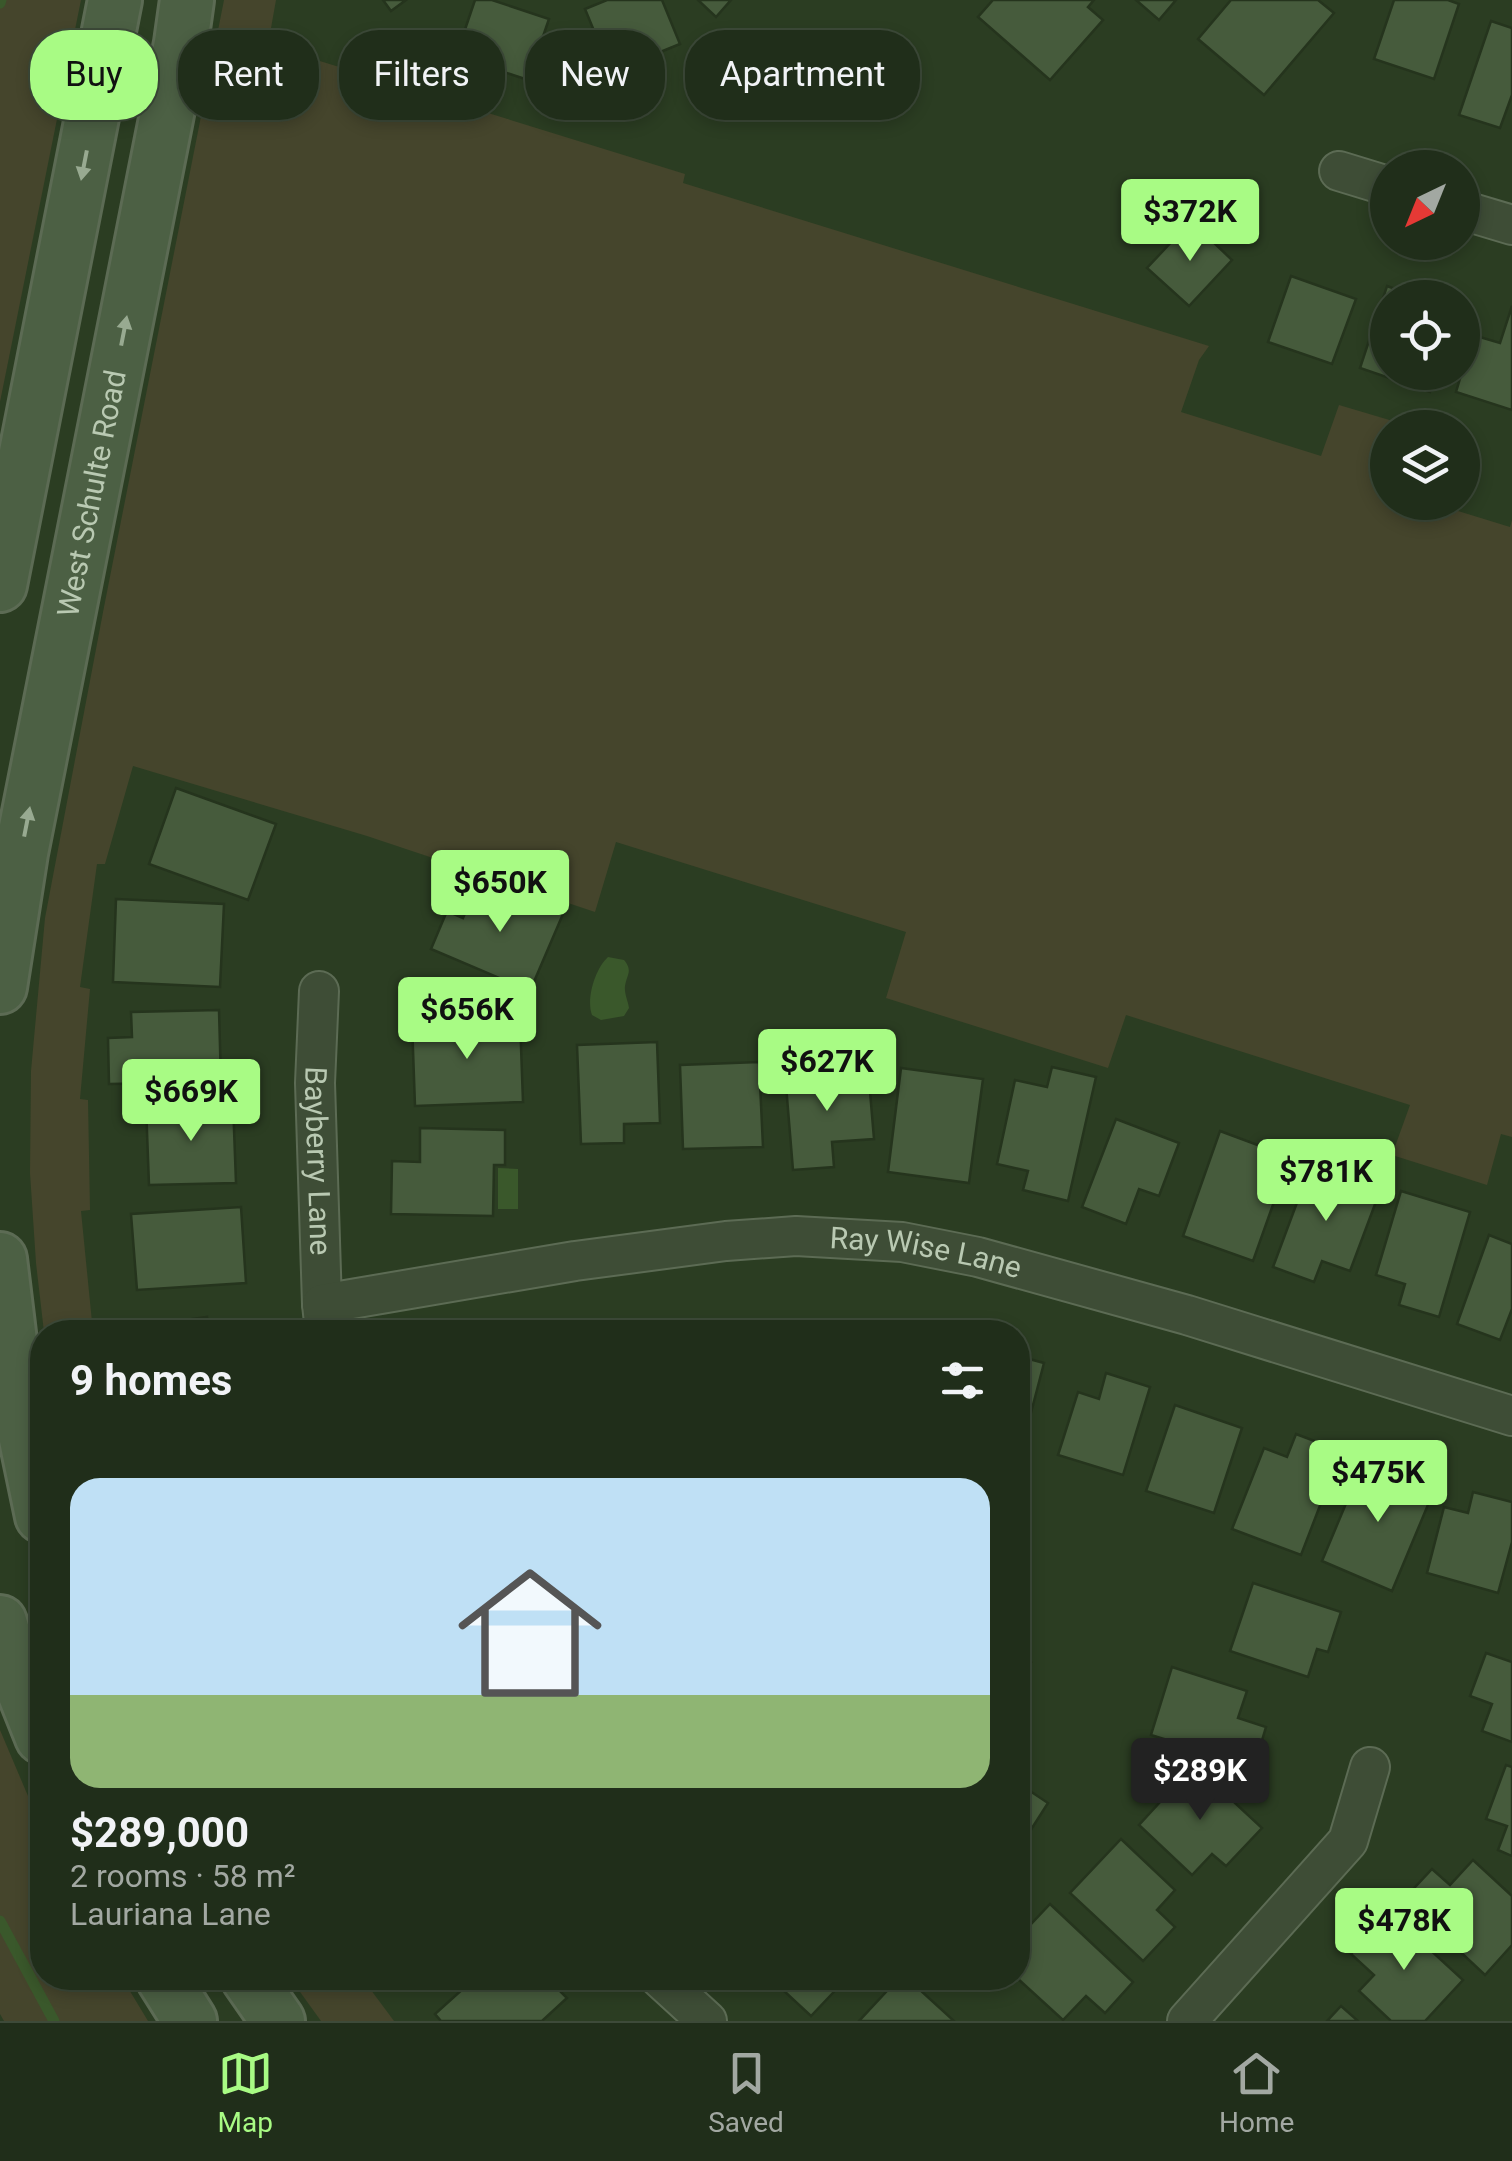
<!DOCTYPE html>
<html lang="en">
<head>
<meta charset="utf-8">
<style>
  body { margin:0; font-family:Roboto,sans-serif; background:#283623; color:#f1f3f6; height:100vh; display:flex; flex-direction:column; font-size:38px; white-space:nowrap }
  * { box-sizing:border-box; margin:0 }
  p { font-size:32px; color:#a2a8a2 }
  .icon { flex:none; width:55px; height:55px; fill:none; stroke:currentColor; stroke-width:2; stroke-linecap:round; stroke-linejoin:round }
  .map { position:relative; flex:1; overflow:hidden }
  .drawer { position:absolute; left:30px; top:1320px; width:1000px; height:670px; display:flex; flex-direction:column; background:#202e1a; border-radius:40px; box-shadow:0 5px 15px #0003,0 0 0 2px #3d4a39 }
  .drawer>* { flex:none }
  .top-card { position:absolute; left:30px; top:30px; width:1000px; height:90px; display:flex; gap:20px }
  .needle { width:65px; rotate:223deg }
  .fabs { position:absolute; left:1370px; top:150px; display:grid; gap:20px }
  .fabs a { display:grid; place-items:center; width:110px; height:110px; border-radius:50%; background:#202e1a; box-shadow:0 5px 15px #0003,0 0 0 2px #3d4a39; font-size:50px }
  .price { position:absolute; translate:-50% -85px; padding:0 22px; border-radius:10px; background:#a8fb84; color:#111; font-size:32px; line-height:65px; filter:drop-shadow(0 2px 5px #0008) }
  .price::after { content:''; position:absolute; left:50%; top:60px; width:30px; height:22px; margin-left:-15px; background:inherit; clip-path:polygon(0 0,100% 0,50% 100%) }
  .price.selected { background:#222; color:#fff }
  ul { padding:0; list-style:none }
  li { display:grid; align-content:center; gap:20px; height:530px; padding:0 40px }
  li span { display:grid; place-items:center; height:310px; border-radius:30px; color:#555 }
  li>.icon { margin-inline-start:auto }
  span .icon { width:180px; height:180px; fill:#fffc; stroke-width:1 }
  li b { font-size:42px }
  h2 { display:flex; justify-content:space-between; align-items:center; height:120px; padding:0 40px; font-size:42px }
  .chip { padding:0 35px; border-radius:40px; background:#202e1a; box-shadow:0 5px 15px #0003,0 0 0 2px #3d4a39; font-size:35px; line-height:90px }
  .chip.selected { background:#a8fb84; color:#111 }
  .menu { display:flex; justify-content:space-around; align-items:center; height:140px; border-top:2px solid #3d4a39; background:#202e1a; font-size:28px; color:#a2a8a2 }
  .menu a { display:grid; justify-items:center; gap:5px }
  .menu .selected { color:#a8fb84 }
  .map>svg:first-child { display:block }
</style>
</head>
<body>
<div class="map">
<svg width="1512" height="2021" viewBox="0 0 1512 2021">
  <rect width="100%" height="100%" fill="#2b3d22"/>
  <g fill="#45452c">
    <path d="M0,0H81L0,402Z"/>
    <path d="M224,0H276L268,45L685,174L683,183L1209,346L1199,360L1181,412L1321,456L1339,405L1413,427L1388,428V502L1432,503L1510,527L1512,520V1137L1501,1134L1487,1185L1392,1155L1410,1105L1126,1015L1108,1068L886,998L906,932L616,842L595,912L367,836L133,766L105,864H97L80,987L90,989L80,1099L88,1100L90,1210L81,1211L92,1322L83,1324L84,1332H44L36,1263L30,1173L31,1071L45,918L104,607Z"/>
    <path d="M0,1730L42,1829V1978H122L148,2021H4L0,2014Z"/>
    <path d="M290,1978H362L394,2021H321Z"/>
  </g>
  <g fill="#3a582b">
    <path d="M608,957L624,960C633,971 627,974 625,986C624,993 628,1001 629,1008L624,1016L601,1020L592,1015C586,999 595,969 608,957Z"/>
    <path d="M498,1168L518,1169V1209H498Z"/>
  </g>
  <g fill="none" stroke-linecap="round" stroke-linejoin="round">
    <g stroke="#3a582b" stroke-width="11">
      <path d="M0,3L1,0"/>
      <path d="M0,1921L54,2021"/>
    </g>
  </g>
  <g fill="#465b3c" stroke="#25341d" stroke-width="2.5">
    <path d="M383,0H406L391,11Z"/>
    <path d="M475,0H492L549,19L528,80L456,56Z"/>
    <path d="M607,0H662L680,44L611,72L585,9Z"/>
    <path d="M698,0H731L716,17Z"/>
    <path d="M993,0H1094L1088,7L1103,20L1050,80L978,17Z"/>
    <path d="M1136,0H1176L1159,20Z"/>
    <path d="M1231,0H1318L1334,13L1264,95L1198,39Z"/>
    <path d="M1394,0H1448L1459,4L1434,79L1374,59Z"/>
    <path d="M1491,21L1512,28V95L1500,128L1459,115Z"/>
    <path d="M1191,221L1232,260L1189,306L1147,268Z"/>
    <path d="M1291,276L1356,299L1332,364L1268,342Z"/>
    <path d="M1387,286L1420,298H1388V372H1436L1430,392L1360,368Z"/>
    <path d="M1512,306V410L1456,392L1473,335L1500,343Z"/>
    <path d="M176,788L276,824L248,900L149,864Z"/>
    <path d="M480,878L563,914L530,991L431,949L447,911L463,918Z"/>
    <path d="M116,899L224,904L220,987L113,982Z"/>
    <path d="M219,1010L221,1082L109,1084L108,1038L132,1037L131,1012Z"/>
    <path d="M520,1019L523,1102L415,1106L412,1022Z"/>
    <path d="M657,1042L660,1123L624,1124V1143L581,1144L577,1045Z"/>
    <path d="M759,1062L763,1147L683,1149L680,1065Z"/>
    <path d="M1052,1067L1096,1077L1068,1201L1023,1190L1028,1171L997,1164L1015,1080L1047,1087Z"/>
    <path d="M868,1068L874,1139L832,1142L834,1167L793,1170L785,1073Z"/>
    <path d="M901,1068L983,1079L969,1183L888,1172Z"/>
    <path d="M233,1102L236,1183L149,1185L146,1105Z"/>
    <path d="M1116,1119L1179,1143L1159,1196L1139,1189L1126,1224L1082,1207Z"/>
    <path d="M420,1128L505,1130V1165H494L493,1216L391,1214L392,1161L420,1162Z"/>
    <path d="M1220,1131L1290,1157L1253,1261L1183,1236Z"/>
    <path d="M1311,1165L1380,1191L1350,1271L1322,1261L1314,1282L1273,1267Z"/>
    <path d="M1401,1191L1470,1212L1439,1317L1399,1305L1405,1284L1376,1275Z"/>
    <path d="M241,1207L246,1283L137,1290L131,1214Z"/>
    <path d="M1489,1235L1512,1244V1309L1500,1340L1457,1324Z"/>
    <path d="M207,1317L209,1332H143L142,1326Z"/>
    <path d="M874,1322L933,1332H872Z"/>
    <path d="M792,1327V1332H751V1329Z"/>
    <path d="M1018,1356L1044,1363L1021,1451L1018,1450Z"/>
    <path d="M1106,1373L1150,1387L1123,1475L1058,1455L1078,1392L1099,1399Z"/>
    <path d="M1175,1405L1242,1428L1214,1513L1146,1491Z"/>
    <path d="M1296,1434L1341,1451L1301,1555L1232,1529L1264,1448L1287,1457Z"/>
    <path d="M1365,1458L1435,1488L1392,1591L1322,1561Z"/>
    <path d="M1473,1492L1512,1502V1542L1498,1593L1427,1573L1444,1507L1468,1513Z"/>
    <path d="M1253,1583L1341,1612L1328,1652L1317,1649L1308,1677L1230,1651Z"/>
    <path d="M1018,1622L1031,1662L1018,1667Z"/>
    <path d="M1486,1653L1512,1662V1742L1482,1731L1492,1704L1470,1696Z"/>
    <path d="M1172,1667L1247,1691L1238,1718L1266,1727L1254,1767L1151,1735Z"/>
    <path d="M1194,1765L1262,1828L1226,1866L1212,1854L1192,1875L1139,1825Z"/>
    <path d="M1506,1765L1512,1767V1856L1498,1850L1507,1826L1486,1819Z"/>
    <path d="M1018,1783L1048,1803L1018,1850Z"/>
    <path d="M1121,1839L1175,1890L1157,1910L1175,1927L1143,1961L1070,1893Z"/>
    <path d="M1473,1860L1512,1896V1945L1485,1975L1404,1899L1432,1869L1450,1885Z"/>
    <path d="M1050,1904L1133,1982L1105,2013L1086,1996L1063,2020L1017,1978L1018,1938Z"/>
    <path d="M1389,1912L1463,1980L1425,2021H1391L1359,1991L1374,1975L1351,1954Z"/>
    <path d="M413,1978H436L421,1988Z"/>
    <path d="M475,1978H547L567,1998L542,2021H441L435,2014Z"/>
    <path d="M770,1978H847L811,2016Z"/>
    <path d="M899,1978H907L954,2021H859Z"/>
    <path d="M1341,2006L1358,2021H1327Z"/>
  </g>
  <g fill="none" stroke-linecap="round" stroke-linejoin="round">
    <defs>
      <g id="street">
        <path d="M1339,171L1388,186"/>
        <path d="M1462,210L1512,225"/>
        <path id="s1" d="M319,991L315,1083L322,1304L325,1332"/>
        <path id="s2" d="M322,1304L575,1261L726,1241L796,1236L902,1242L978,1257L1187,1315L1512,1416"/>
        <path d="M660,1978L707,2021"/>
        <path d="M1187,2021L1348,1841L1370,1767"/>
      </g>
      <g id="secondary">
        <path d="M0,585L115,0"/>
        <path id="s3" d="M0,987L21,853L181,43L187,0"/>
        <path d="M0,1259L16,1391L42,1516"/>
        <path d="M0,1622L12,1662L42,1737"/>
        <path d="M163,1978L190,2021"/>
        <path d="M248,1978L278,2021"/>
      </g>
    </defs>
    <use href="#street" stroke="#5c6b54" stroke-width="42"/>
    <use href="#secondary" stroke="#5c6b54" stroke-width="58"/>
    <use href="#street" stroke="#3e4d36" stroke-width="38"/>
    <use href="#secondary" stroke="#4c6044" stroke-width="52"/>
  </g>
  <defs><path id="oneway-solid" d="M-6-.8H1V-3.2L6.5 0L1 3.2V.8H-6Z" transform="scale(2.5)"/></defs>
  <g fill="#98aa91">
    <use href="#oneway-solid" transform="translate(84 165) rotate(101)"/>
    <use href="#oneway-solid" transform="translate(124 331) rotate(-79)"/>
    <use href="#oneway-solid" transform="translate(27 822) rotate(-79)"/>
  </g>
  <g text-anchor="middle" stroke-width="8" stroke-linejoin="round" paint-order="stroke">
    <g font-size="30" fill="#b9c9b2" stroke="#23321b">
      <text dy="10" stroke="none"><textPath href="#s3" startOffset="502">West Schulte Road</textPath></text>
      <text dy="10" stroke="none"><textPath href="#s1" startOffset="170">Bayberry Lane</textPath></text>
      <text dy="10" stroke="none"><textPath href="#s2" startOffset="610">Ray Wise Lane</textPath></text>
    </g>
  </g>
</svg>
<div class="fabs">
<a><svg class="needle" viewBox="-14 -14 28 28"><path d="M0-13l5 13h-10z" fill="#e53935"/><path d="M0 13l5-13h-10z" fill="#a2a8a2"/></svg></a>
<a><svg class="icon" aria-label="locate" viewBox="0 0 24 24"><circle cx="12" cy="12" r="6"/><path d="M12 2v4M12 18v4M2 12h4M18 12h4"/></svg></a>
<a><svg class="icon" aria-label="layers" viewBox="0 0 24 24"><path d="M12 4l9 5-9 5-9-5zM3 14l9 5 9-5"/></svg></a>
</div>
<b class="price" style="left:1190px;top:264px">$372K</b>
<b class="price" style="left:500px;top:935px">$650K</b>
<b class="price" style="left:467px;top:1062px">$656K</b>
<b class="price" style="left:827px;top:1114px">$627K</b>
<b class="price" style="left:191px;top:1144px">$669K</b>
<b class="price" style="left:1326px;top:1224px">$781K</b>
<b class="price" style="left:1378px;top:1525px">$475K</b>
<b class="price selected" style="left:1200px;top:1823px">$289K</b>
<b class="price" style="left:1404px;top:1973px">$478K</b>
<div class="top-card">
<a class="chip selected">Buy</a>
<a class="chip">Rent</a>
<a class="chip">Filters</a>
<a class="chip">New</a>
<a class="chip">Apartment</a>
</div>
<section class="drawer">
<h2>9 homes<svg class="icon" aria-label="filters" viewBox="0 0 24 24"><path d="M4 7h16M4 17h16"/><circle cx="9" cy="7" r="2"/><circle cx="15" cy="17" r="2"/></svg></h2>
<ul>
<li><span style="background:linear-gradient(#bfe0f5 70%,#8fb573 0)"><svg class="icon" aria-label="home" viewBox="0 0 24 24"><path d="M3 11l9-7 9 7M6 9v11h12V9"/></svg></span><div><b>$289,000</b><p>2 rooms · 58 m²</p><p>Lauriana Lane</p></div></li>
</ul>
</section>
</div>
<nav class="menu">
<a class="selected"><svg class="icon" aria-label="map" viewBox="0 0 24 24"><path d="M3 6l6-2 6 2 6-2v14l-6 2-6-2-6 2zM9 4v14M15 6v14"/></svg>Map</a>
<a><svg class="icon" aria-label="saved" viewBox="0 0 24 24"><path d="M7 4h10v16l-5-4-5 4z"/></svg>Saved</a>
<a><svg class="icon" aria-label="home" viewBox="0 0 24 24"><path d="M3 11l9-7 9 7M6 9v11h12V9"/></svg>Home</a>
</nav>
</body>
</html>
